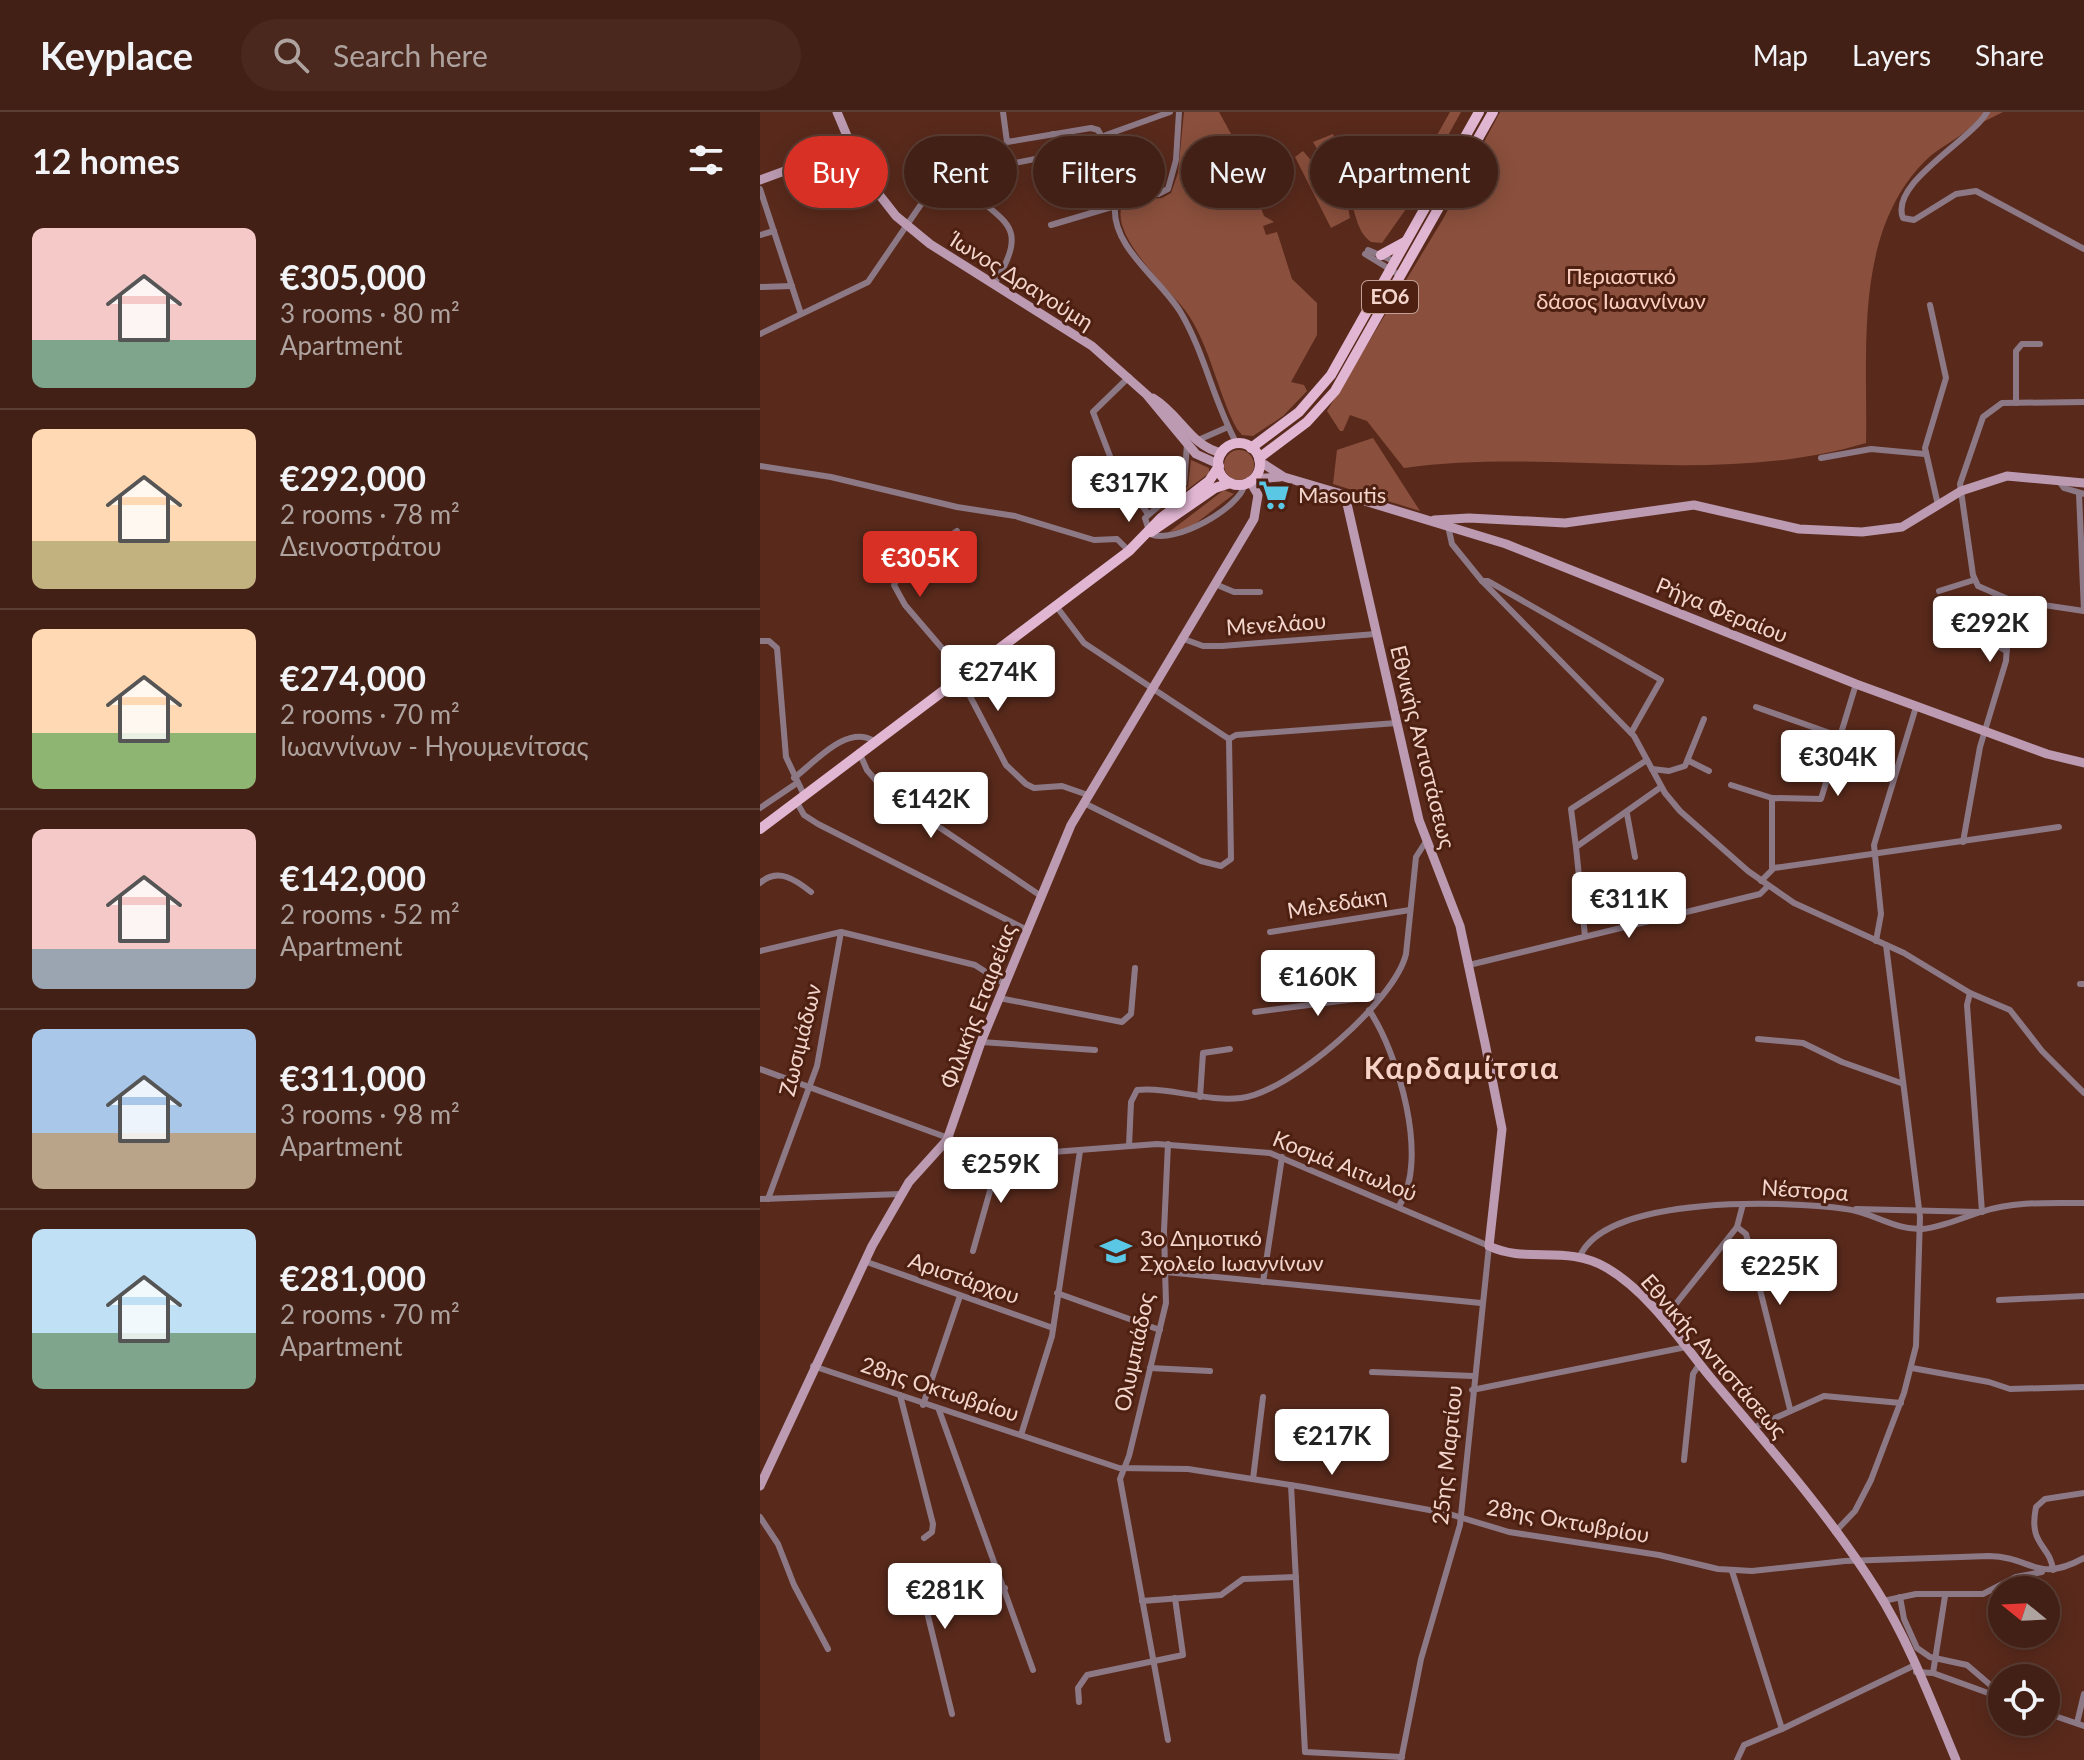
<!DOCTYPE html>
<html lang="en">
<head>
<meta charset="utf-8">
<style>
  body { margin:0; font-family:Lato,sans-serif; background:#4a281e; color:#f1f3f6; height:100vh; display:flex; flex-direction:column; font-size:30px; white-space:nowrap }
  * { box-sizing:border-box; margin:0 }
  p { font-size:26px; color:#afa3a0 }
  .icon { flex:none; width:44px; height:44px; fill:none; stroke:currentColor; stroke-width:2; stroke-linecap:round; stroke-linejoin:round }
  .map { position:relative; flex:1; overflow:hidden }
  .drawer { display:flex; flex-direction:column; background:#432015; width:760px }
  .drawer>* { flex:none }
  .guide { position:absolute; left:24px; top:24px; width:760px; height:72px; display:flex; gap:16px }
  .needle { width:52px; rotate:288deg }
  .tools { position:absolute; left:1228px; top:1464px; display:grid; gap:16px }
  .tools a { display:grid; place-items:center; width:72px; height:72px; border-radius:50%; background:#432015; box-shadow:0 4px 20px #0003,0 0 0 2px #5b3e34; font-size:40px }
  .price { position:absolute; translate:-50% -68px; padding:0 18px; border-radius:8px; background:#fff; color:#222; font-size:26px; line-height:52px; filter:drop-shadow(0 2px 4px #0008) }
  .price::after { content:''; position:absolute; left:50%; top:48px; width:24px; height:18px; margin-left:-12px; background:inherit; clip-path:polygon(0 0,100% 0,50% 100%) }
  .price.active { background:#d93025; color:#fff }
  ul { padding:0; list-style:none }
  li { display:flex; align-items:center; gap:24px; height:200px; padding:0 32px }
  li+li { border-top:2px solid #5b3e34 }
  li span { display:grid; place-items:center; flex:none; width:224px; height:160px; border-radius:12px; color:#555 }
  li>.icon { margin-inline-start:auto }
  span .icon { width:96px; height:96px; fill:#fffc; stroke-width:1 }
  li b { font-size:34px }
  h2 { display:flex; justify-content:space-between; align-items:center; height:96px; padding:0 32px; font-size:34px }
  .chip { padding:0 28px; border-radius:36px; background:#432015; box-shadow:0 4px 20px #0003,0 0 0 2px #5b3e34; font-size:28px; line-height:72px }
  .chip.active { background:#d93025; color:#fff }
  header { display:flex; align-items:center; gap:48px; box-sizing:border-box; height:112px; padding:0 40px; background:#432015; border-bottom:2px solid #5b3e34 }
  header strong { font-size:38px }
  nav { display:flex; gap:44px; margin-inline-start:auto; font-size:28px }
  .search { width:560px; height:72px; background:#4a281e; display:flex; align-items:center; gap:20px; box-sizing:border-box; padding:0 28px; border-radius:44px; color:#afa3a0; font-size:30px }
  main { display:flex; flex:1; min-height:0 }
  .map>svg:first-child { display:block }
</style>
</head>
<body>
<header>
<strong>Keyplace</strong>
<div class="search"><svg class="icon" aria-label="search" viewBox="0 0 24 24"><circle cx="10" cy="10" r="6"/><path d="M15 15l6 6"/></svg>Search here</div>
<nav><a>Map</a><a>Layers</a><a>Share</a></nav>
</header>
<main>
<section class="drawer">
<h2>12 homes<svg class="icon" aria-label="filters" viewBox="0 0 24 24"><path d="M4 7h16M4 17h16"/><circle cx="9" cy="7" r="2"/><circle cx="15" cy="17" r="2"/></svg></h2>
<ul>
<li><span style="background:linear-gradient(#f6c9c9 70%,#7fa58c 0)"><svg class="icon" aria-label="home" viewBox="0 0 24 24"><path d="M3 11l9-7 9 7M6 9v11h12V9"/></svg></span><div><b>€305,000</b><p>3 rooms · 80 m²</p><p>Apartment</p></div></li>
<li><span style="background:linear-gradient(#ffd9b3 70%,#c2b280 0)"><svg class="icon" aria-label="home" viewBox="0 0 24 24"><path d="M3 11l9-7 9 7M6 9v11h12V9"/></svg></span><div><b>€292,000</b><p>2 rooms · 78 m²</p><p>Δεινοστράτου</p></div></li>
<li><span style="background:linear-gradient(#ffd9b3 65%,#8fb573 0)"><svg class="icon" aria-label="home" viewBox="0 0 24 24"><path d="M3 11l9-7 9 7M6 9v11h12V9"/></svg></span><div><b>€274,000</b><p>2 rooms · 70 m²</p><p>Ιωαννίνων - Ηγουμενίτσας</p></div></li>
<li><span style="background:linear-gradient(#f6c9c9 75%,#9aa5b1 0)"><svg class="icon" aria-label="home" viewBox="0 0 24 24"><path d="M3 11l9-7 9 7M6 9v11h12V9"/></svg></span><div><b>€142,000</b><p>2 rooms · 52 m²</p><p>Apartment</p></div></li>
<li><span style="background:linear-gradient(#a9c7e8 65%,#b9a48a 0)"><svg class="icon" aria-label="home" viewBox="0 0 24 24"><path d="M3 11l9-7 9 7M6 9v11h12V9"/></svg></span><div><b>€311,000</b><p>3 rooms · 98 m²</p><p>Apartment</p></div></li>
<li><span style="background:linear-gradient(#bfe0f5 65%,#7fa58c 0)"><svg class="icon" aria-label="home" viewBox="0 0 24 24"><path d="M3 11l9-7 9 7M6 9v11h12V9"/></svg></span><div><b>€281,000</b><p>2 rooms · 70 m²</p><p>Apartment</p></div></li>
</ul>
</section>
<div class="map">
<svg width="1324" height="1648" viewBox="0 0 1324 1648">
  <rect width="100%" height="100%" fill="#592a1c"/>
  <g fill="#8b503d">
    <path d="M424,0H459L475,29L504,104L514,110L503,114L506,123L517,120L532,167L557,191V223L531,270L544,273L547,279L523,304L493,324L482,323L477,317C457,280 450,232 425,198C408,176 345,119 364,90L402,86L411,81L418,61Z"/>
    <path d="M690,0H701L653,87L622,131L611,130C596,119 596,100 589,84C580,65 563,48 553,30L573,22L574,25L566,29L571,40L582,37L599,75L629,59C624,43 624,36 633,22V31L662,50Z"/>
    <path d="M740,0H1243L1225,9H1217C1202,26 1179,34 1164,50C1093,123 1108,239 1106,331C956,376 796,335 644,356L607,309L590,303L583,319H580L567,299L683,107Z"/>
    <path d="M543,39L587,90L590,106L571,116L535,45Z"/>
    <path d="M613,326L660,399L573,372L577,338Z"/>
    <circle cx="479" cy="353" r="15"/>
    <path d="M431,348L449,356V361L394,403L428,374Z"/>
    <path d="M464,378L474,382L431,415L409,420Z"/>
  </g>
  <g fill="none" stroke-linecap="round" stroke-linejoin="round">
    <g stroke="#8d7986" stroke-width="6">
      <path d="M243,0L247,30L331,16L338,18L342,25"/>
      <path d="M419,0L416,48L408,77L398,82L362,85L355,93C351,136 402,168 421,201C445,242 454,291 477,332"/>
      <path d="M1227,0C1212,28 1129,71 1143,106L1154,108L1196,82L1216,79L1324,137"/>
      <path d="M293,22L326,28L329,34"/>
      <path d="M202,60C222,112 281,99 234,172"/>
      <path d="M0,77L41,202"/>
      <path d="M291,113L355,94"/>
      <path d="M0,123L14,119"/>
      <path d="M608,138L636,150"/>
      <path d="M605,142L641,164"/>
      <path d="M0,175L32,174"/>
      <path d="M1170,193L1186,266L1165,336L1178,393"/>
      <path d="M0,222L108,170L179,66L321,38L346,23L410,0"/>
      <path d="M369,265L333,300L353,352L388,402"/>
      <path d="M1324,290L1242,291L1223,305L1200,372L1213,463L1218,474L1250,488L1324,499"/>
      <path d="M1256,291V239L1262,232H1280"/>
      <path d="M436,329L468,315"/>
      <path d="M427,332L424,372L385,406L390,422C414,433 480,396 485,372"/>
      <path d="M1061,346L1111,337L1165,342"/>
      <path d="M0,354L71,365L197,395L255,404L334,428L357,427L369,439"/>
      <path d="M1298,368L1304,376L1324,382"/>
      <path d="M1319,381L1324,499"/>
      <path d="M688,414L692,432L722,469L874,624L905,681L920,699L988,759L1034,791L1144,841L1210,881L1250,898L1282,939L1324,981"/>
      <path d="M197,419L141,459L134,473L145,493L205,563"/>
      <path d="M722,469H728L901,568L871,621"/>
      <path d="M455,472L474,480H500"/>
      <path d="M1179,479L1214,468"/>
      <path d="M296,494L324,531L469,627L471,747L461,754L441,749L324,691"/>
      <path d="M1180,523L1212,521L1247,539"/>
      <path d="M421,526L443,534H462L616,522"/>
      <path d="M0,529H9L17,536L26,645L44,683"/>
      <path d="M201,567L246,653L266,672L274,676L302,674L328,683"/>
      <path d="M996,595L1081,625"/>
      <path d="M469,627L476,623L637,611"/>
      <path d="M99,640L107,658L124,678L281,784"/>
      <path d="M929,649L949,659"/>
      <path d="M892,657L909,659L925,654L944,607"/>
      <path d="M34,666C55,650 87,612 114,629"/>
      <path d="M971,673L1012,686"/>
      <path d="M36,689L44,703L58,712L267,818"/>
      <path d="M0,696L37,671"/>
      <path d="M867,702L875,745"/>
      <path d="M1203,730L1220,635L1246,549L1250,488"/>
      <path d="M816,735L811,697L887,648"/>
      <path d="M1012,756V686L1061,687L1096,572"/>
      <path d="M1001,769L1014,756L1299,715"/>
      <path d="M0,771C18,755 36,768 51,780"/>
      <path d="M510,820L650,798"/>
      <path d="M825,824L816,735L901,675"/>
      <path d="M1116,829L1121,802L1114,733L1156,595"/>
      <path d="M0,839L81,820L215,853L246,873"/>
      <path d="M709,853L1000,782L1008,774"/>
      <path d="M1320,872H1324"/>
      <path d="M1210,881L1207,893L1222,1100"/>
      <path d="M239,886L362,910L371,902L375,856"/>
      <path d="M609,898C638,941 670,1048 639,1094"/>
      <path d="M495,900L619,884"/>
      <path d="M998,927L1043,931L1082,950L1141,971"/>
      <path d="M221,930L335,938"/>
      <path d="M0,957L221,1038L280,1041L397,1032L510,1041L729,1134L700,1413L661,1547L641,1648"/>
      <path d="M440,985L443,941L470,937"/>
      <path d="M408,1032L404,1119L406,1191L369,1344L360,1367L408,1628"/>
      <path d="M369,1034L371,990L377,978C412,975 446,990 481,986C529,981 635,889 646,842L656,745L665,731"/>
      <path d="M0,1087L141,1082"/>
      <path d="M8,1087L57,954L81,820"/>
      <path d="M1096,1097L1220,1100"/>
      <path d="M977,1115L986,1122L1030,1297"/>
      <path d="M213,1139L241,1040"/>
      <path d="M820,1144C848,1082 1029,1089 1086,1097C1112,1100 1134,1118 1162,1117C1183,1115 1201,1106 1221,1100C1254,1089 1290,1091 1324,1091"/>
      <path d="M104,1149L293,1216"/>
      <path d="M406,1160L721,1191"/>
      <path d="M503,1170L522,1045"/>
      <path d="M297,1181L400,1218"/>
      <path d="M1239,1188L1324,1184"/>
      <path d="M903,1208L977,1115L983,1092"/>
      <path d="M53,1254L359,1356L428,1357L543,1375L686,1401L749,1420L899,1443L958,1457L992,1459L1085,1449L1229,1444C1273,1445 1276,1472 1324,1446"/>
      <path d="M390,1256L450,1259"/>
      <path d="M1152,1256L1229,1270L1250,1277L1324,1275"/>
      <path d="M612,1260L713,1264"/>
      <path d="M712,1278L926,1235"/>
      <path d="M140,1283L173,1412L172,1420L164,1426"/>
      <path d="M163,1293L200,1184"/>
      <path d="M179,1298L273,1558"/>
      <path d="M993,1316L1064,1284L1141,1291"/>
      <path d="M261,1323L292,1224L320,1039"/>
      <path d="M924,1348L933,1262L940,1251"/>
      <path d="M493,1367L503,1285"/>
      <path d="M531,1373L545,1640L642,1645"/>
      <path d="M0,1405L18,1432L34,1473L68,1537"/>
      <path d="M1075,1420L1095,1399L1111,1368L1144,1281L1156,1234L1160,1105L1126,833"/>
      <path d="M1293,1458C1290,1432 1268,1434 1276,1395L1285,1387L1324,1381"/>
      <path d="M972,1459L1022,1617L1153,1554"/>
      <path d="M1140,1485L1144,1507L1157,1536L1170,1545L1207,1553L1242,1583"/>
      <path d="M382,1489L461,1483L483,1467L536,1465"/>
      <path d="M1123,1489L1156,1482H1223L1256,1465L1282,1460"/>
      <path d="M1156,1560L1173,1561L1242,1586"/>
      <path d="M1173,1561L1185,1484"/>
      <path d="M319,1590L318,1576L327,1563L423,1543L415,1486"/>
      <path d="M1286,1601L1324,1614"/>
      <path d="M192,1602L167,1500L175,1492L245,1476"/>
      <path d="M1317,1611L1324,1582"/>
      <path d="M977,1648L984,1633L1022,1617"/>
    </g>
    <g stroke="#bc9bb2" stroke-width="9">
      <path d="M77,0L103,62L136,104L170,132L332,234L387,283L436,342L458,352"/>
      <path d="M0,68L90,35"/>
      <path d="M393,286C420,302 430,334 462,341"/>
      <path d="M499,349L524,365L585,383L659,708L700,814L725,931L742,1017L729,1134C766,1152 807,1132 847,1156C889,1181 920,1228 951,1266C1008,1334 1069,1402 1116,1477C1148,1527 1173,1593 1196,1648"/>
      <path d="M494,367L520,365"/>
      <path d="M585,383L746,432L1096,572L1287,642L1324,651"/>
      <path d="M674,408L709,406L805,411L934,393L1039,417L1102,420L1142,415L1201,379L1247,364L1324,371"/>
      <path d="M0,1374L112,1134L149,1070L187,1028L221,930L311,713L494,407L498,383L490,369"/>
    </g>
    <g stroke="#e1b6d3" stroke-width="10">
      <path d="M621,143L645,130"/>
      <circle cx="479" cy="352" r="21"/>
      <path d="M491,336L539,300L571,263L719,0"/>
      <path d="M499,346L547,310L575,279L733,0"/>
      <path d="M391,420L455,376L470,371"/>
      <path d="M0,717L369,439L401,406L449,369L459,354"/>
    </g>
  </g>
  <defs>
    <symbol id="supermarket-bare" viewBox="-9 -9 18 18"><path d="M-6-5.5h2.5l.6 2H6L4.5 2H-2.5L-4.4-4H-6ZM-1.5 3.2a1.3 1.3 0 1 0 .1 0ZM3 3.2a1.3 1.3 0 1 0 .1 0Z" fill="#5ac8e5" stroke="#4d2012" stroke-width="2.5" paint-order="stroke"/></symbol>
    <symbol id="school-bare" viewBox="-9 -9 18 18"><path d="M0-5L7-2L0 1L-7-2ZM-4 1L0 2.5L4 1V4Q0 6-4 4Z" fill="#5ac8e5" stroke="#4d2012" stroke-width="2.5" paint-order="stroke"/></symbol>
  </defs>
  <g fill-rule="evenodd">
    <use href="#supermarket-bare" x="492" y="361" width="44" height="44"/>
    <use href="#school-bare" x="334" y="1117" width="44" height="44"/>
  </g>
  <g text-anchor="middle" stroke-width="6" stroke-linejoin="round" paint-order="stroke">
    <rect fill="#4d2012" stroke="#c19f94" stroke-width="2" x="602" y="169" width="56" height="32" rx="6"/>
    <g font-size="20" font-weight="bold" fill="#f3d5cc">
      <text x="630" y="192">ΕΟ6</text>
    </g>
    <g font-size="22" fill="#fbcec0" stroke="#4d2012">
      <text x="861" y="172">Περιαστικό<tspan x="861" dy="25">δάσος Ιωαννίνων</tspan></text>
    </g>
    <g font-size="22" fill="#f3d5cc" stroke="#4d2012">
      <text transform="translate(262 169) rotate(32)" y="8">Ίωνος Δραγούμη</text>
      <text transform="translate(962 498) rotate(22)" y="8">Ρήγα Φεραίου</text>
      <text transform="translate(516 512) rotate(-4)" y="8">Μενελάου</text>
      <text transform="translate(663 635) rotate(76)" y="8">Εθνικής Αντιστάσεως</text>
      <text transform="translate(577 791) rotate(-9)" y="8">Μελεδάκη</text>
      <text transform="translate(218 894) rotate(-69)" y="8">Φιλικής Εταιρείας</text>
      <text transform="translate(40 928) rotate(-76)" y="8">Ζωσιμάδων</text>
      <text transform="translate(585 1054) rotate(22)" y="8">Κοσμά Αιτωλού</text>
      <text transform="translate(1045 1078) rotate(4)" y="8">Νέστορα</text>
      <text transform="translate(204 1166) rotate(19)" y="8">Αριστάρχου</text>
      <text transform="translate(374 1240) rotate(-78)" y="8">Ολυμπιάδος</text>
      <text transform="translate(954 1244) rotate(49)" y="8">Εθνικής Αντιστάσεως</text>
      <text transform="translate(180 1277) rotate(18)" y="8">28ης Οκτωβρίου</text>
      <text transform="translate(687 1343) rotate(-84)" y="8">25ης Μαρτίου</text>
      <text transform="translate(808 1409) rotate(10)" y="8">28ης Οκτωβρίου</text>
    </g>
    <g font-size="22" fill="#f3d5cc" stroke="#4d2012" text-anchor="start">
      <text x="538" y="391">Masoutis</text>
      <text x="380" y="1134">3ο Δημοτικό<tspan x="380" dy="25">Σχολείο Ιωαννίνων</tspan></text>
    </g>
    <g font-size="30" font-weight="bold" letter-spacing="2" fill="#f7d3c7" stroke="#4d2012">
      <text x="702" y="967">Καρδαμίτσια</text>
    </g>
  </g>
</svg>
<div class="tools">
<a><svg class="needle" viewBox="-14 -14 28 28"><path d="M0-13l5 13h-10z" fill="#e53935"/><path d="M0 13l5-13h-10z" fill="#afa3a0"/></svg></a>
<a><svg class="icon" aria-label="locate" viewBox="0 0 24 24"><circle cx="12" cy="12" r="6"/><path d="M12 2v4M12 18v4M2 12h4M18 12h4"/></svg></a>
</div>
<b class="price" style="left:369px;top:412px">€317K</b>
<b class="price active" style="left:160px;top:487px">€305K</b>
<b class="price" style="left:1230px;top:552px">€292K</b>
<b class="price" style="left:238px;top:601px">€274K</b>
<b class="price" style="left:1078px;top:686px">€304K</b>
<b class="price" style="left:171px;top:728px">€142K</b>
<b class="price" style="left:869px;top:828px">€311K</b>
<b class="price" style="left:558px;top:906px">€160K</b>
<b class="price" style="left:241px;top:1093px">€259K</b>
<b class="price" style="left:1020px;top:1195px">€225K</b>
<b class="price" style="left:572px;top:1365px">€217K</b>
<b class="price" style="left:185px;top:1519px">€281K</b>
<div class="guide">
<a class="chip active">Buy</a>
<a class="chip">Rent</a>
<a class="chip">Filters</a>
<a class="chip">New</a>
<a class="chip">Apartment</a>
</div>
</div>
</main>
</body>
</html>
